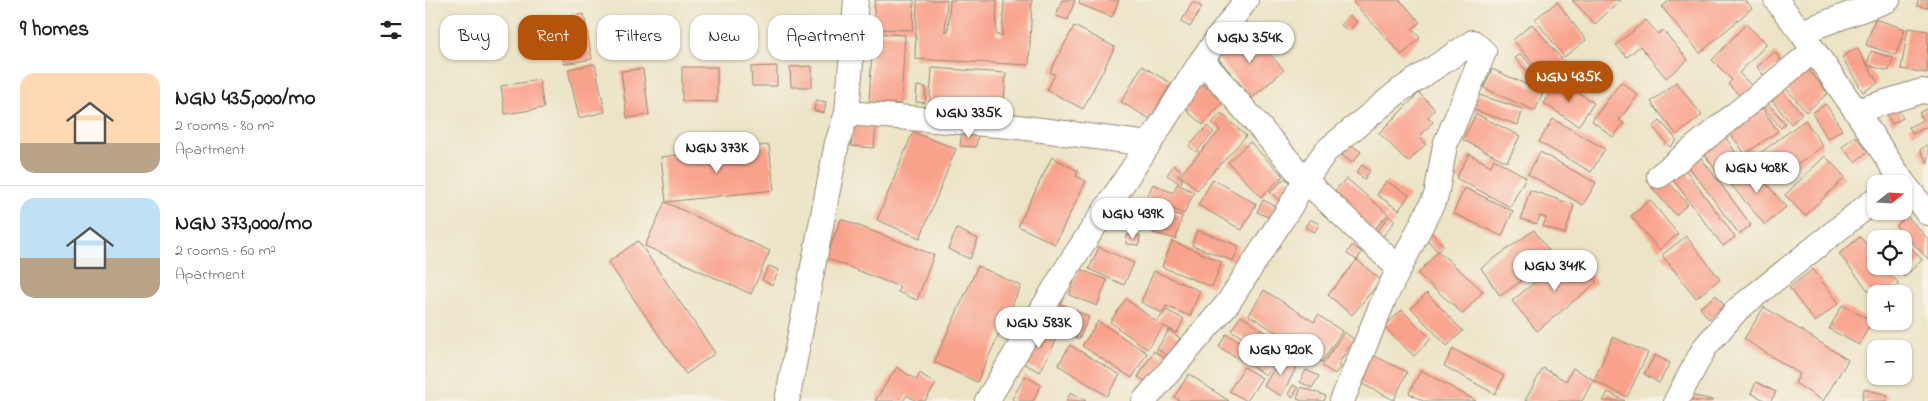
<!DOCTYPE html>
<html lang="en">
<head>
<meta charset="utf-8">
<style>
  body { margin:0; font-family:"Indie Flower",sans-serif; background:#f2f2f2; color:#202124; height:100vh; display:flex; flex-direction:column; font-size:19px; white-space:nowrap }
  * { box-sizing:border-box; margin:0 }
  p { font-size:16px; color:#757577 }
  .icon { flex:none; width:28px; height:28px; fill:none; stroke:currentColor; stroke-width:2; stroke-linecap:round; stroke-linejoin:round }
  .map { position:relative; flex:1; overflow:hidden }
  .panel { display:flex; flex-direction:column; background:#fff; width:425px }
  .panel>* { flex:none }
  .guide { position:absolute; left:15px; top:15px; width:475px; height:45px; display:flex; gap:10px }
  .needle { width:32px; rotate:72deg }
  .controls { position:absolute; left:1442px; top:175px; display:grid; gap:10px }
  .controls a { display:grid; place-items:center; width:45px; height:45px; border-radius:10px; background:#fff; box-shadow:0 1px 4px #0004; font-size:25px }
  .price { position:absolute; translate:-50% -42px; padding:0 11px; border-radius:18px; background:#fff; color:#222; font-size:16px; line-height:32px; filter:drop-shadow(0 1px 2px #0008) }
  .price::after { content:''; position:absolute; left:50%; top:30px; width:15px; height:11px; margin-left:-8px; background:inherit; clip-path:polygon(0 0,100% 0,50% 100%) }
  .price.on { background:#b45309; color:#fff }
  ul { padding:0; list-style:none }
  li { display:flex; align-items:center; gap:15px; height:125px; padding:0 20px }
  li+li { border-top:1px solid #e0e0e0 }
  li span { display:grid; place-items:center; flex:none; width:140px; height:100px; border-radius:15px; color:#555 }
  li>.icon { margin-inline-start:auto }
  span .icon { width:60px; height:60px; fill:#fffc; stroke-width:1 }
  li b { font-size:21px }
  h2 { display:flex; justify-content:space-between; align-items:center; height:60px; padding:0 20px; font-size:21px }
  .tag { padding:0 18px; border-radius:15px; background:#fff; box-shadow:0 1px 4px #0004; font-size:18px; line-height:45px }
  .tag.on { background:#b45309; color:#fff }
  main { display:flex; flex:1; min-height:0 }
  .map>svg:first-child { display:block }
</style>
</head>
<body>
<main>
<section class="panel">
<h2>9 homes<svg class="icon" aria-label="filters" viewBox="0 0 24 24"><path d="M4 7h16M4 17h16"/><circle cx="9" cy="7" r="2"/><circle cx="15" cy="17" r="2"/></svg></h2>
<ul>
<li><span style="background:linear-gradient(#ffd9b3 70%,#b9a48a 0)"><svg class="icon" aria-label="home" viewBox="0 0 24 24"><path d="M3 11l9-7 9 7M6 9v11h12V9"/></svg></span><div><b>NGN 435,000/mo</b><p>2 rooms · 80 m²</p><p>Apartment</p></div></li>
<li><span style="background:linear-gradient(#bfe0f5 60%,#b9a48a 0)"><svg class="icon" aria-label="home" viewBox="0 0 24 24"><path d="M3 11l9-7 9 7M6 9v11h12V9"/></svg></span><div><b>NGN 373,000/mo</b><p>2 rooms · 60 m²</p><p>Apartment</p></div></li>
</ul>
</section>
<div class="map">
<svg width="1503" height="401" viewBox="0 0 1503 401">
  <rect width="100%" height="100%" fill="#f7f3e8"/>
  <filter id="ink" filterUnits="userSpaceOnUse"><feTurbulence type="fractalNoise" baseFrequency=".02" numOctaves="2"/><feDisplacementMap in="SourceGraphic" scale="10" xChannelSelector="R" yChannelSelector="G"/><feConvolveMatrix kernelMatrix="1 2 1 2 8 2 1 2 1" color-interpolation-filters="sRGB"/></filter>
  <filter id="wash" filterUnits="userSpaceOnUse"><feTurbulence type="fractalNoise" baseFrequency=".0096" numOctaves="4" result="noise"/><feDisplacementMap in="SourceGraphic" scale="20" xChannelSelector="R" yChannelSelector="G"/><feGaussianBlur stdDeviation="1.12" result="paint"/><feColorMatrix in="noise" values="0 0 0 0 0 0 0 0 0 0 0 0 0 0 0 0 0 1.4 0 .05"/><feComposite in="paint" operator="in"/></filter>
  <g filter="url(#wash)">
    <rect width="100%" height="100%" fill="#ece4c6"/>
    <g id="blocks">
      <g fill="#f9a28b">
        <path d="M450,0H489L488,30L448,29Z"/>
        <path d="M492,0H522L520,31H523L525,0H572L571,35L577,36L579,0H607L604,65L490,59Z"/>
        <path d="M637,0H650L643,20L631,16Z"/>
        <path d="M655,0H694L687,17L654,4Z"/>
        <path d="M930,0H975L995,22L987,29L995,38L977,55L928,2Z"/>
        <path d="M1147,0H1196L1170,24Z"/>
        <path d="M1245,0H1320L1327,8L1275,53L1237,7Z"/>
        <path d="M1493,0H1503V8L1492,6Z"/>
        <path d="M768,2L777,7L765,27L756,22Z"/>
        <path d="M1132,2L1161,40L1139,57L1110,19Z"/>
        <path d="M159,14L167,59L139,64L131,19Z"/>
        <path d="M924,15L932,22L924,31L916,25Z"/>
        <path d="M1450,19L1480,29L1471,55L1441,45Z"/>
        <path d="M1221,20L1233,34L1238,30L1263,60L1241,78L1215,46L1202,57L1191,45Z"/>
        <path d="M1107,24L1141,64L1122,80L1088,40Z"/>
        <path d="M1321,24L1342,44L1314,73L1328,87L1317,98L1303,84L1307,80L1287,60Z"/>
        <path d="M649,26L690,47L658,109L622,90L630,75L625,72Z"/>
        <path d="M1483,28L1503,31L1502,73L1476,69Z"/>
        <path d="M823,29L859,70L827,98L792,57Z"/>
        <path d="M448,33L480,35L476,104L444,102Z"/>
        <path d="M1432,48L1453,83L1438,92L1417,57Z"/>
        <path d="M1446,51L1468,58L1464,71L1442,65Z"/>
        <path d="M1350,52L1357,62L1339,76L1332,67Z"/>
        <path d="M1096,54L1125,87L1120,91L1090,58Z"/>
        <path d="M170,64L180,112L154,118L143,69Z"/>
        <path d="M1379,64L1403,93L1381,112L1360,87Z"/>
        <path d="M352,66V86H327L326,67Z"/>
        <path d="M387,66V87H366L365,67Z"/>
        <path d="M717,66L746,83L725,119L696,102Z"/>
        <path d="M257,67H292V102L257,101Z"/>
        <path d="M507,68L581,73L578,117L504,112Z"/>
        <path d="M218,69L224,115L202,118L196,71Z"/>
        <path d="M1067,69L1118,92L1110,111L1059,88Z"/>
        <path d="M114,80L119,108L80,114L76,86Z"/>
        <path d="M1134,80L1169,103L1153,126L1119,103Z"/>
        <path d="M1196,82L1213,95L1194,120L1199,123L1188,137L1167,121Z"/>
        <path d="M1251,82L1277,115L1252,135L1226,102Z"/>
        <path d="M776,83L798,102L778,125L762,111L764,110L758,105Z"/>
        <path d="M492,86L501,87L500,103L491,102Z"/>
        <path d="M1356,89L1377,114L1366,124L1345,98Z"/>
        <path d="M994,93L1010,109L1003,117L1008,122L994,137L1001,144L983,162L954,133Z"/>
        <path d="M1051,94L1098,109L1093,125L1046,109Z"/>
        <path d="M391,100L401,102L399,113L389,111Z"/>
        <path d="M1340,100L1361,124L1356,128L1336,104Z"/>
        <path d="M1333,102L1353,131L1320,154L1300,126Z"/>
        <path d="M1469,102L1478,118L1467,124L1458,108Z"/>
        <path d="M1401,104L1417,130L1403,139L1387,113Z"/>
        <path d="M1503,108V126L1488,134L1484,127L1498,120L1494,113Z"/>
        <path d="M796,113L821,136L772,190L755,175L795,130L787,123Z"/>
        <path d="M1051,114L1095,136L1082,162L1038,140Z"/>
        <path d="M1128,119L1180,149L1166,172L1114,142Z"/>
        <path d="M1380,120L1398,146L1353,179L1335,153Z"/>
        <path d="M1235,121L1252,140L1245,147L1228,127Z"/>
        <path d="M428,123L451,126L449,148L426,146Z"/>
        <path d="M782,126L789,132L771,152L764,146Z"/>
        <path d="M537,131L553,133L551,147L535,146Z"/>
        <path d="M488,132L531,149L495,238L452,220Z"/>
        <path d="M1297,132L1318,164L1296,179L1275,147Z"/>
        <path d="M1430,136L1443,151L1430,162L1417,147Z"/>
        <path d="M825,142L858,176L836,197L803,162Z"/>
        <path d="M925,144L936,152L927,163L917,155Z"/>
        <path d="M1503,144V163L1495,150Z"/>
        <path d="M344,145L349,190L241,202L236,157Z"/>
        <path d="M1271,151L1326,225L1314,234L1259,160Z"/>
        <path d="M1115,152L1171,183L1158,205L1103,174Z"/>
        <path d="M1044,154L1066,166L1069,159L1101,177L1085,207L1031,178Z"/>
        <path d="M1400,156L1420,177L1380,216L1360,195Z"/>
        <path d="M627,157L653,171L651,176L661,181L630,244L593,226Z"/>
        <path d="M1324,163L1361,207L1340,225L1303,181Z"/>
        <path d="M1256,164L1310,237L1298,246L1243,173Z"/>
        <path d="M749,165L756,170L752,175L758,179L755,184L742,175Z"/>
        <path d="M937,165L945,171L939,179L931,173Z"/>
        <path d="M1239,177L1263,204L1251,215L1227,188Z"/>
        <path d="M860,178L869,187L855,201L845,192Z"/>
        <path d="M921,178L963,214L946,233L904,198Z"/>
        <path d="M788,179L831,204L817,230L773,205Z"/>
        <path d="M961,181L984,195L974,210L952,195Z"/>
        <path d="M728,184L748,193L752,184L769,192L759,214L722,197Z"/>
        <path d="M1040,188L1088,211L1077,236L1028,213Z"/>
        <path d="M1105,190L1149,205L1140,234L1118,226L1121,218L1115,216L1112,224L1096,219Z"/>
        <path d="M838,200L850,206L845,218L832,212Z"/>
        <path d="M1225,200L1253,234L1234,250L1206,216Z"/>
        <path d="M240,202L345,251L326,294L220,246Z"/>
        <path d="M734,210L757,216L751,239L728,233Z"/>
        <path d="M964,216L970,221L954,241L948,236Z"/>
        <path d="M1482,216L1503,239V259L1471,226Z"/>
        <path d="M416,219L509,255L492,300L473,292L475,287L401,258Z"/>
        <path d="M885,219L894,224L890,232L880,227Z"/>
        <path d="M532,229L553,239L545,259L523,249Z"/>
        <path d="M772,230L814,246L808,261L767,245Z"/>
        <path d="M1109,230L1129,258L1075,296L1056,268Z"/>
        <path d="M1007,233L1019,246L1013,252L1001,238Z"/>
        <path d="M702,235L715,236L714,245L701,244Z"/>
        <path d="M1261,236L1295,279L1271,298L1237,255Z"/>
        <path d="M1435,237L1451,256V266H1459L1474,284L1462,294H1451V300L1414,254Z"/>
        <path d="M1479,239L1497,260L1479,277L1468,266H1479Z"/>
        <path d="M213,241L290,353L261,374L183,262Z"/>
        <path d="M747,241L797,262L787,287L737,267Z"/>
        <path d="M927,245L937,252L932,260L922,254Z"/>
        <path d="M674,247L709,263L699,285L664,269Z"/>
        <path d="M1013,251L1058,291L1038,314L993,274Z"/>
        <path d="M1147,252L1172,282L1112,331L1087,301Z"/>
        <path d="M932,260L956,280L927,315L903,295Z"/>
        <path d="M344,266L354,270L347,285L337,280Z"/>
        <path d="M553,266L596,286L552,382L509,362Z"/>
        <path d="M654,269L682,280L672,306L644,295Z"/>
        <path d="M1388,269L1414,303L1390,322L1364,288Z"/>
        <path d="M729,271L775,291L765,316L741,306L737,313L716,302Z"/>
        <path d="M839,290L889,322L893,315L917,331L897,362L824,315Z"/>
        <path d="M1002,293L1038,331L1022,346L986,308Z"/>
        <path d="M1291,295L1299,305L1284,319L1275,308Z"/>
        <path d="M701,299L732,322L741,310L759,319L752,333L739,326L722,349L685,322Z"/>
        <path d="M628,300L664,317L654,339L618,322Z"/>
        <path d="M1417,305L1447,321L1434,345L1404,329Z"/>
        <path d="M1339,307L1423,360L1398,401L1370,383L1375,374L1319,339Z"/>
        <path d="M977,310L1006,339L989,356L959,327Z"/>
        <path d="M816,316L861,346L852,360L806,330Z"/>
        <path d="M673,321L722,353L707,378L657,346Z"/>
        <path d="M613,326L633,337L615,372L594,361Z"/>
        <path d="M744,330L755,338L743,356L732,349Z"/>
        <path d="M919,332L929,339L913,365L915,367L910,374L897,366Z"/>
        <path d="M801,334L849,361L841,375L794,347Z"/>
        <path d="M1188,337L1223,353L1202,397L1168,380L1157,401H1100L1118,368L1141,381L1148,368L1169,380Z"/>
        <path d="M645,345L695,375L682,396L633,365Z"/>
        <path d="M1028,349L1079,376L1070,394L1019,366Z"/>
        <path d="M729,351L740,358L724,384L713,377Z"/>
        <path d="M944,353L982,372L969,400L931,381Z"/>
        <path d="M857,355L873,365L856,396L839,386Z"/>
        <path d="M1230,355L1245,363L1234,383L1219,374Z"/>
        <path d="M472,367L491,380L495,373L511,384L500,401H491L482,395L478,401H450Z"/>
        <path d="M819,367L837,378L822,401L804,391Z"/>
        <path d="M881,370L894,376L887,388L875,382Z"/>
        <path d="M996,370L1051,401H998L984,393Z"/>
        <path d="M764,374L804,401H755L749,397Z"/>
        <path d="M600,376L616,385L608,401H590L587,399Z"/>
        <path d="M1331,382L1351,392L1346,401H1341L1326,393Z"/>
        <path d="M868,385L873,388L868,397L863,394Z"/>
        <path d="M876,387L901,396L899,401H877L872,399Z"/>
        <path d="M1439,389L1463,395L1461,401H1437Z"/>
        <path d="M646,392L661,401H641Z"/>
        <path d="M1183,392L1200,401H1178Z"/>
        <path d="M1260,394L1288,400V401H1258Z"/>
      </g>
    </g>
  </g>
  <g filter="url(#ink)">
    <use href="#blocks" fill-opacity="0" stroke="#948772" stroke-width="1"/>
    <g fill="none" stroke-linecap="round" stroke-linejoin="round">
      <defs>
        <g id="minor">
          <path d="M1351,0L1376,32L1431,111L1479,184"/>
          <path d="M1376,32L1463,0"/>
          <path d="M777,60L880,180L968,263L975,267"/>
          <path d="M1431,111L1497,91L1503,92"/>
          <path d="M422,113L585,126L724,144"/>
          <path d="M1234,176L1388,51"/>
          <path d="M1479,184L1503,213"/>
          <path d="M362,401L412,143L422,113L431,0"/>
          <path d="M562,401L645,263L724,144L777,60L821,0"/>
          <path d="M719,401L803,303L865,207L880,180L901,151L974,91L1048,42L1059,52L1020,145L1011,196L959,299L917,401"/>
          <path d="M1251,401L1280,347L1313,309L1451,199"/>
        </g>
      </defs>
      <use href="#minor" stroke="#948772" stroke-width="26"/>
      <use href="#minor" stroke="#fff" stroke-width="24"/>
    </g>
  </g>
</svg>
<div class="controls">
<a><svg class="needle" viewBox="-14 -14 28 28"><path d="M0-13l5 13h-10z" fill="#e53935"/><path d="M0 13l5-13h-10z" fill="#757577"/></svg></a>
<a><svg class="icon" aria-label="locate" viewBox="0 0 24 24"><circle cx="12" cy="12" r="6"/><path d="M12 2v4M12 18v4M2 12h4M18 12h4"/></svg></a>
<a>+</a>
<a>−</a>
</div>
<b class="price" style="left:825px;top:64px">NGN 354K</b>
<b class="price on" style="left:1144px;top:103px">NGN 435K</b>
<b class="price" style="left:544px;top:139px">NGN 335K</b>
<b class="price" style="left:292px;top:174px">NGN 373K</b>
<b class="price" style="left:1332px;top:194px">NGN 408K</b>
<b class="price" style="left:708px;top:240px">NGN 439K</b>
<b class="price" style="left:1130px;top:292px">NGN 341K</b>
<b class="price" style="left:614px;top:349px">NGN 583K</b>
<b class="price" style="left:856px;top:376px">NGN 920K</b>
<div class="guide">
<a class="tag">Buy</a>
<a class="tag on">Rent</a>
<a class="tag">Filters</a>
<a class="tag">New</a>
<a class="tag">Apartment</a>
</div>
</div>
</main>
</body>
</html>
